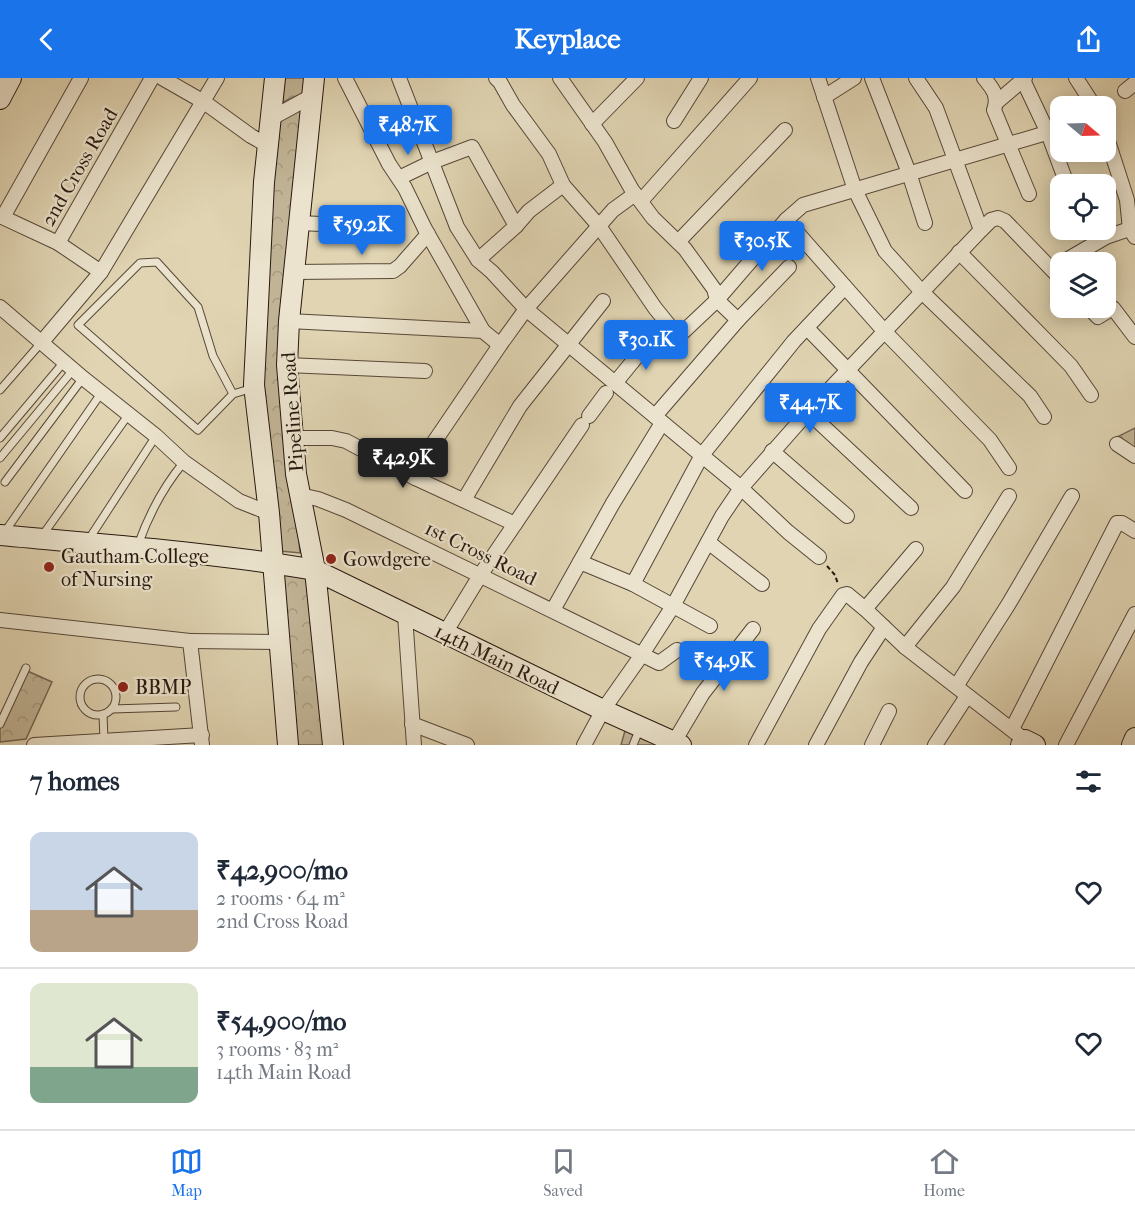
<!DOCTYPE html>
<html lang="en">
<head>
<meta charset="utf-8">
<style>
  body { margin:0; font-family:"IM FELL French Canon",serif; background:#f6f6f7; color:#1f2937; height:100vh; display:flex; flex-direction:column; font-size:22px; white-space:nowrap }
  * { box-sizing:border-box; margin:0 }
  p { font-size:20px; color:#747a83 }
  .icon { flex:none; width:33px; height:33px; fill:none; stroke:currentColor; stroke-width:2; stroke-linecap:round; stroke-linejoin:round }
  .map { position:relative; height:667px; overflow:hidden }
  .drawer { display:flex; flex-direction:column; background:#fff; flex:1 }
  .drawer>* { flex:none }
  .needle { width:39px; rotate:109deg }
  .buttons { position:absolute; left:1050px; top:18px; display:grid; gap:12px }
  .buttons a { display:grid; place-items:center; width:66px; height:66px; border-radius:12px; background:#fff; box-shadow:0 3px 15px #0003; font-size:30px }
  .price { position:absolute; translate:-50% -51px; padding:0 14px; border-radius:6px; background:#1a73e8; color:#fff; font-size:20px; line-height:39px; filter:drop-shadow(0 2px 3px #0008) }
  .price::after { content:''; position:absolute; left:50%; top:36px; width:18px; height:14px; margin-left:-9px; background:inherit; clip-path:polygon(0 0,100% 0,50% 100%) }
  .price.current { background:#222; color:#fff }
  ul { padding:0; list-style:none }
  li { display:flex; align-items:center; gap:18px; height:150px; padding:0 30px }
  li+li { border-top:2px solid #e0e1e3 }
  li span { display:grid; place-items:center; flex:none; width:168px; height:120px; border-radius:12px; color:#555 }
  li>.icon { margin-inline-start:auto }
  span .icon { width:72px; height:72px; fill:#fffc; stroke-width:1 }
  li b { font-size:26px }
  h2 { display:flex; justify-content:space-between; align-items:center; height:72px; padding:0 30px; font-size:26px }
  header { display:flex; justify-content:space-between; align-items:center; height:78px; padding:0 30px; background:#1a73e8; color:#fff; font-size:27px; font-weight:700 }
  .dock { display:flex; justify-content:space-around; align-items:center; height:84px; border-top:2px solid #e0e1e3; background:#fff; font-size:16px; color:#747a83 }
  .dock a { display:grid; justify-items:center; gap:3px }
  .dock .current { color:#1a73e8 }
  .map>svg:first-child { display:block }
</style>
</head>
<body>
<header><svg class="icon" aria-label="back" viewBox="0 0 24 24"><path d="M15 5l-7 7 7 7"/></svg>Keyplace<svg class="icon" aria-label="share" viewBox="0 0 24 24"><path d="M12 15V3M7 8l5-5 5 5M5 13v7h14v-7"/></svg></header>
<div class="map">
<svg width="1135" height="667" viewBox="0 0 1135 667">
  <defs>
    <pattern id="park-crowns" width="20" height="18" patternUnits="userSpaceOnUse" patternTransform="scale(1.5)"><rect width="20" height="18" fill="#c1b496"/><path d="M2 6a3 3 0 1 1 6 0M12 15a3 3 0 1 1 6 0" fill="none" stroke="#a69a80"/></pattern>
  </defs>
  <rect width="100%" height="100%" fill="#e0d4b2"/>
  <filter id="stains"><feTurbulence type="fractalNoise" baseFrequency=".00333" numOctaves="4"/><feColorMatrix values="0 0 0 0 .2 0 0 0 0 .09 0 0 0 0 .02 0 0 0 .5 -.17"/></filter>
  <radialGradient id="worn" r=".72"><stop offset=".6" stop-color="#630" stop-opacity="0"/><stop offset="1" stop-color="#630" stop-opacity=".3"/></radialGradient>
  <path fill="#c1b496" stroke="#746652" stroke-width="1.5" d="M626,649L658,667H621Z"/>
  <g fill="url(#park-crowns)" stroke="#746652" stroke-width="1.5">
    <path d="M282,0H306L305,14L279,26Z"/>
    <path d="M304,30L283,274L300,475L280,473L263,296L275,46Z"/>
    <path d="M1135,350V370L1117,359Z"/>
    <path d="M311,494L328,667H296L280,497Z"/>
    <path d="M23,591L52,604L26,661L0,664V641Z"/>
  </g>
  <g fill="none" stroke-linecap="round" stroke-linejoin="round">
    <defs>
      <g id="lane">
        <path d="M0,312L41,265"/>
        <path d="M233,316L198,352L78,247L140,185L157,184L198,229L213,278L233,316L253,310"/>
        <path d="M0,360L64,284"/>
        <path d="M0,380L73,292"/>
        <path d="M5,404L83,300"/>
        <path d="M4,455L102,314"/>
        <path d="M42,458L129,336"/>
        <path d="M89,461L156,358"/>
        <path d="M138,467C149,436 163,409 184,384"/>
        <circle cx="98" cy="619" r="18"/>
        <path d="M112,631L176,629"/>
        <path d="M103,636L104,663"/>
        <path d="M0,646L26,590"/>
        <path d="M633,667L640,650"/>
      </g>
      <g id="street">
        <path d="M162,0L204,24L251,58L267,67"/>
        <path d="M345,0L389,86L405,110L425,151L483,253L500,267"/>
        <path d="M399,0L457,149L478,182L492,194L526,231L741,410L788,454L819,479"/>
        <path d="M496,0L500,4L513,27L549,76L563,107L599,148L655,230L676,256H681L717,222L738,242"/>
        <path d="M560,0L605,64L632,112L653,140L685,171L714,211L717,222L786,142L885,254L990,362L1009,390"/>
        <path d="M818,0L855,112L885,173L922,214L1030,318L1044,339"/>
        <path d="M872,0L909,95L925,145"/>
        <path d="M916,0L936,30L981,152"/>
        <path d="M984,0C993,11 999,18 994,32L1029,116"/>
        <path d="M1076,0L1094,28"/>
        <path d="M1023,2L1048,55L1067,106"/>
        <path d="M1125,13L1135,5"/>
        <path d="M824,19L854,0"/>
        <path d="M997,24L1025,0"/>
        <path d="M270,41L312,18"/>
        <path d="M674,43L701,0"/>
        <path d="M592,46L637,0"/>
        <path d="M1106,57L1127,122L1130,151L1135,159"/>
        <path d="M399,100L432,84L472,69L516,148"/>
        <path d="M641,123L750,0"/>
        <path d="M0,138L58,165L101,194L217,0"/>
        <path d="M3,139L81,0"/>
        <path d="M786,142L803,127L1060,51"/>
        <path d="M299,145L365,148"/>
        <path d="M678,164L785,52"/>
        <path d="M58,165L152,0"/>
        <path d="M959,174L1071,288L1091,317"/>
        <path d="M478,182L516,148L529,133L563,107"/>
        <path d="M1063,184L1106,159L1135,149"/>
        <path d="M294,194L393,193L400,188L428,156"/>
        <path d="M0,229L83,300L156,358L184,384L239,423L269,435"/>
        <path d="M1089,230L1098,239L1113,230L1135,259"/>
        <path d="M289,243L483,253"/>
        <path d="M807,250L965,413"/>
        <path d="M41,265L101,194"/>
        <path d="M287,287L425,293"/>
        <path d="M616,304L651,261"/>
        <path d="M808,334L911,430"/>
        <path d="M589,338L606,315"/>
        <path d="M655,338L738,242L789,189"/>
        <path d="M294,360H332L346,363L415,400L515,446"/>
        <path d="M1117,366L1135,378"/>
        <path d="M772,373L847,438"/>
        <path d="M415,400L428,373L500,267L526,231L613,132L635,116"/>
        <path d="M300,417L318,421L346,432L659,585L677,572"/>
        <path d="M464,422L520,328L603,223"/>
        <path d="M708,464L762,506"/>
        <path d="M580,484L633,506"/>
        <path d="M865,531L916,471"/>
        <path d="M553,532L613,425L662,345"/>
        <path d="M405,537L414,667"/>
        <path d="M0,542L190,563L202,667"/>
        <path d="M710,548L633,506L702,377L794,263L845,209"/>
        <path d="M445,555L481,496L582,347"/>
        <path d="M190,563L279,564"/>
        <path d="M905,569L953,509L1009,418"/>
        <path d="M957,607L1008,527L1072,418"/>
        <path d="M412,646L467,667"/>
        <path d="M1012,651L1117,445H1122L1135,453"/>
        <path d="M674,664L703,615L753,551"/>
        <path d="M34,667L202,657"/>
        <path d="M584,667L603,632L641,578L673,528L722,438L741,410L808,334L981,152L991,142L998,140L1005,143L1060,200"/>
        <path d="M756,667L819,551L843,517L847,516L865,531L905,569L1025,662"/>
        <path d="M816,667L861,584L884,549"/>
        <path d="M872,667L889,633"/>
        <path d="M935,667L967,618"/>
        <path d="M1066,667L1135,536"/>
      </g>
      <g id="secondary">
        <path d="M275,0L264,104L254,307L269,435L288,667"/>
        <path d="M314,0L289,243L287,287L296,396L315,492L333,667"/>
        <path d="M0,21L11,0"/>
        <path d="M0,457C105,467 211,474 315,492L603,632L681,667"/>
        <path d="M1021,667L1025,662L1035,667"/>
        <path d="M1132,667L1135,660"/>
      </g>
    </defs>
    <use href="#lane" stroke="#564738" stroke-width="9"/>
    <use href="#street" stroke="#564738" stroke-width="16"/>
    <use href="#secondary" stroke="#28180f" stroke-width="22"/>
    <path stroke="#28180f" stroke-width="2" stroke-dasharray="4.5 3" stroke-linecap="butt" d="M827,488L835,497L838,506"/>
    <use href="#lane" stroke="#ebe3cd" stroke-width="7"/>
    <use href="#street" stroke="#ebe3cd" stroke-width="14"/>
    <use href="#secondary" stroke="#ebe3cd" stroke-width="20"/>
  </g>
  <g fill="#8f2418" stroke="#ebe3cd" stroke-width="2">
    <circle cx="331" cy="481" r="6"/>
    <circle cx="49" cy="489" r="6"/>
    <circle cx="123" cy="609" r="6"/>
  </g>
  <g text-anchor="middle" stroke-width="4.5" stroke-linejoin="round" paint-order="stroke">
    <g font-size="20" fill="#28180f" stroke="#ebe3cd">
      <text transform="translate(79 89) rotate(-60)" y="7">2nd Cross Road</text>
      <text transform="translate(292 334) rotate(-94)" y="7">Pipeline Road</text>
      <text transform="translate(481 475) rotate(26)" y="7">1st Cross Road</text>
      <text transform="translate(497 581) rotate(26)" y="7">14th Main Road</text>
    </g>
    <g font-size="20" fill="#28180f" stroke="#ebe3cd" text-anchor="start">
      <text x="61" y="485">Gautham College<tspan x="61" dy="23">of Nursing</tspan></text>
      <text x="343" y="488">Gowdgere</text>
      <text x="135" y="616">BBMP</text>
    </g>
  </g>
  <rect width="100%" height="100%" filter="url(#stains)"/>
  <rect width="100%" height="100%" fill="url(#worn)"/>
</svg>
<div class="buttons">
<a><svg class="needle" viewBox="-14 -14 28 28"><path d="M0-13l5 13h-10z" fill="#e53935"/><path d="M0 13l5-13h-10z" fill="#747a83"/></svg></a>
<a><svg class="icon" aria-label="locate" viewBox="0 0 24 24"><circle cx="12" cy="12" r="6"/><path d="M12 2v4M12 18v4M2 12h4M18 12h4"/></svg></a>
<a><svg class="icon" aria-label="layers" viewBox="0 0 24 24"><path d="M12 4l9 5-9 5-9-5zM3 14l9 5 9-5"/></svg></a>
</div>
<b class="price" style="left:408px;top:78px">₹48.7K</b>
<b class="price" style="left:362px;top:178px">₹59.2K</b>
<b class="price" style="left:762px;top:194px">₹30.5K</b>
<b class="price" style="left:646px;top:293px">₹30.1K</b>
<b class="price" style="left:810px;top:356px">₹44.7K</b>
<b class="price current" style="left:403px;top:411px">₹42.9K</b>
<b class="price" style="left:724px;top:614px">₹54.9K</b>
</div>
<section class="drawer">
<h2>7 homes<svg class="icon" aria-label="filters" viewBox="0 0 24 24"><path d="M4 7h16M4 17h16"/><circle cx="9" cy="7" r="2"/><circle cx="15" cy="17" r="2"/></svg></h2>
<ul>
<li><span style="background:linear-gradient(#c9d6e8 65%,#b9a48a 0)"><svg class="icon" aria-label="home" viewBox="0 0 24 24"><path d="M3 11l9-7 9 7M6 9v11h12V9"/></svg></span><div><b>₹42,900/mo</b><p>2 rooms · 64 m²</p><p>2nd Cross Road</p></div><svg class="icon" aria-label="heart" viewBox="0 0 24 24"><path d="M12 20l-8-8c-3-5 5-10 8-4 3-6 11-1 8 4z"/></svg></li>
<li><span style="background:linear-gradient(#dfe7d0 70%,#7fa58c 0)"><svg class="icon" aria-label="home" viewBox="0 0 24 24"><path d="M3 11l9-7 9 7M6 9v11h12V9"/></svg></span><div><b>₹54,900/mo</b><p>3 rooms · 83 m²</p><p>14th Main Road</p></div><svg class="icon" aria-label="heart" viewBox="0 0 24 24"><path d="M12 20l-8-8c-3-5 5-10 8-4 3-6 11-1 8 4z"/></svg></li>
</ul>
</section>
<nav class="dock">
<a class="current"><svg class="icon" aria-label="map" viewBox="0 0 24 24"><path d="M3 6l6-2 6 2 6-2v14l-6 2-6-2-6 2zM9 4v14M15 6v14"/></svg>Map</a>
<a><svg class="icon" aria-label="saved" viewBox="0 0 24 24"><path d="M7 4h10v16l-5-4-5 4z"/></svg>Saved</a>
<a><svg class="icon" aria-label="home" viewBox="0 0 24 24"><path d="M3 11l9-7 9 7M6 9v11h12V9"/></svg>Home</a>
</nav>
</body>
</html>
